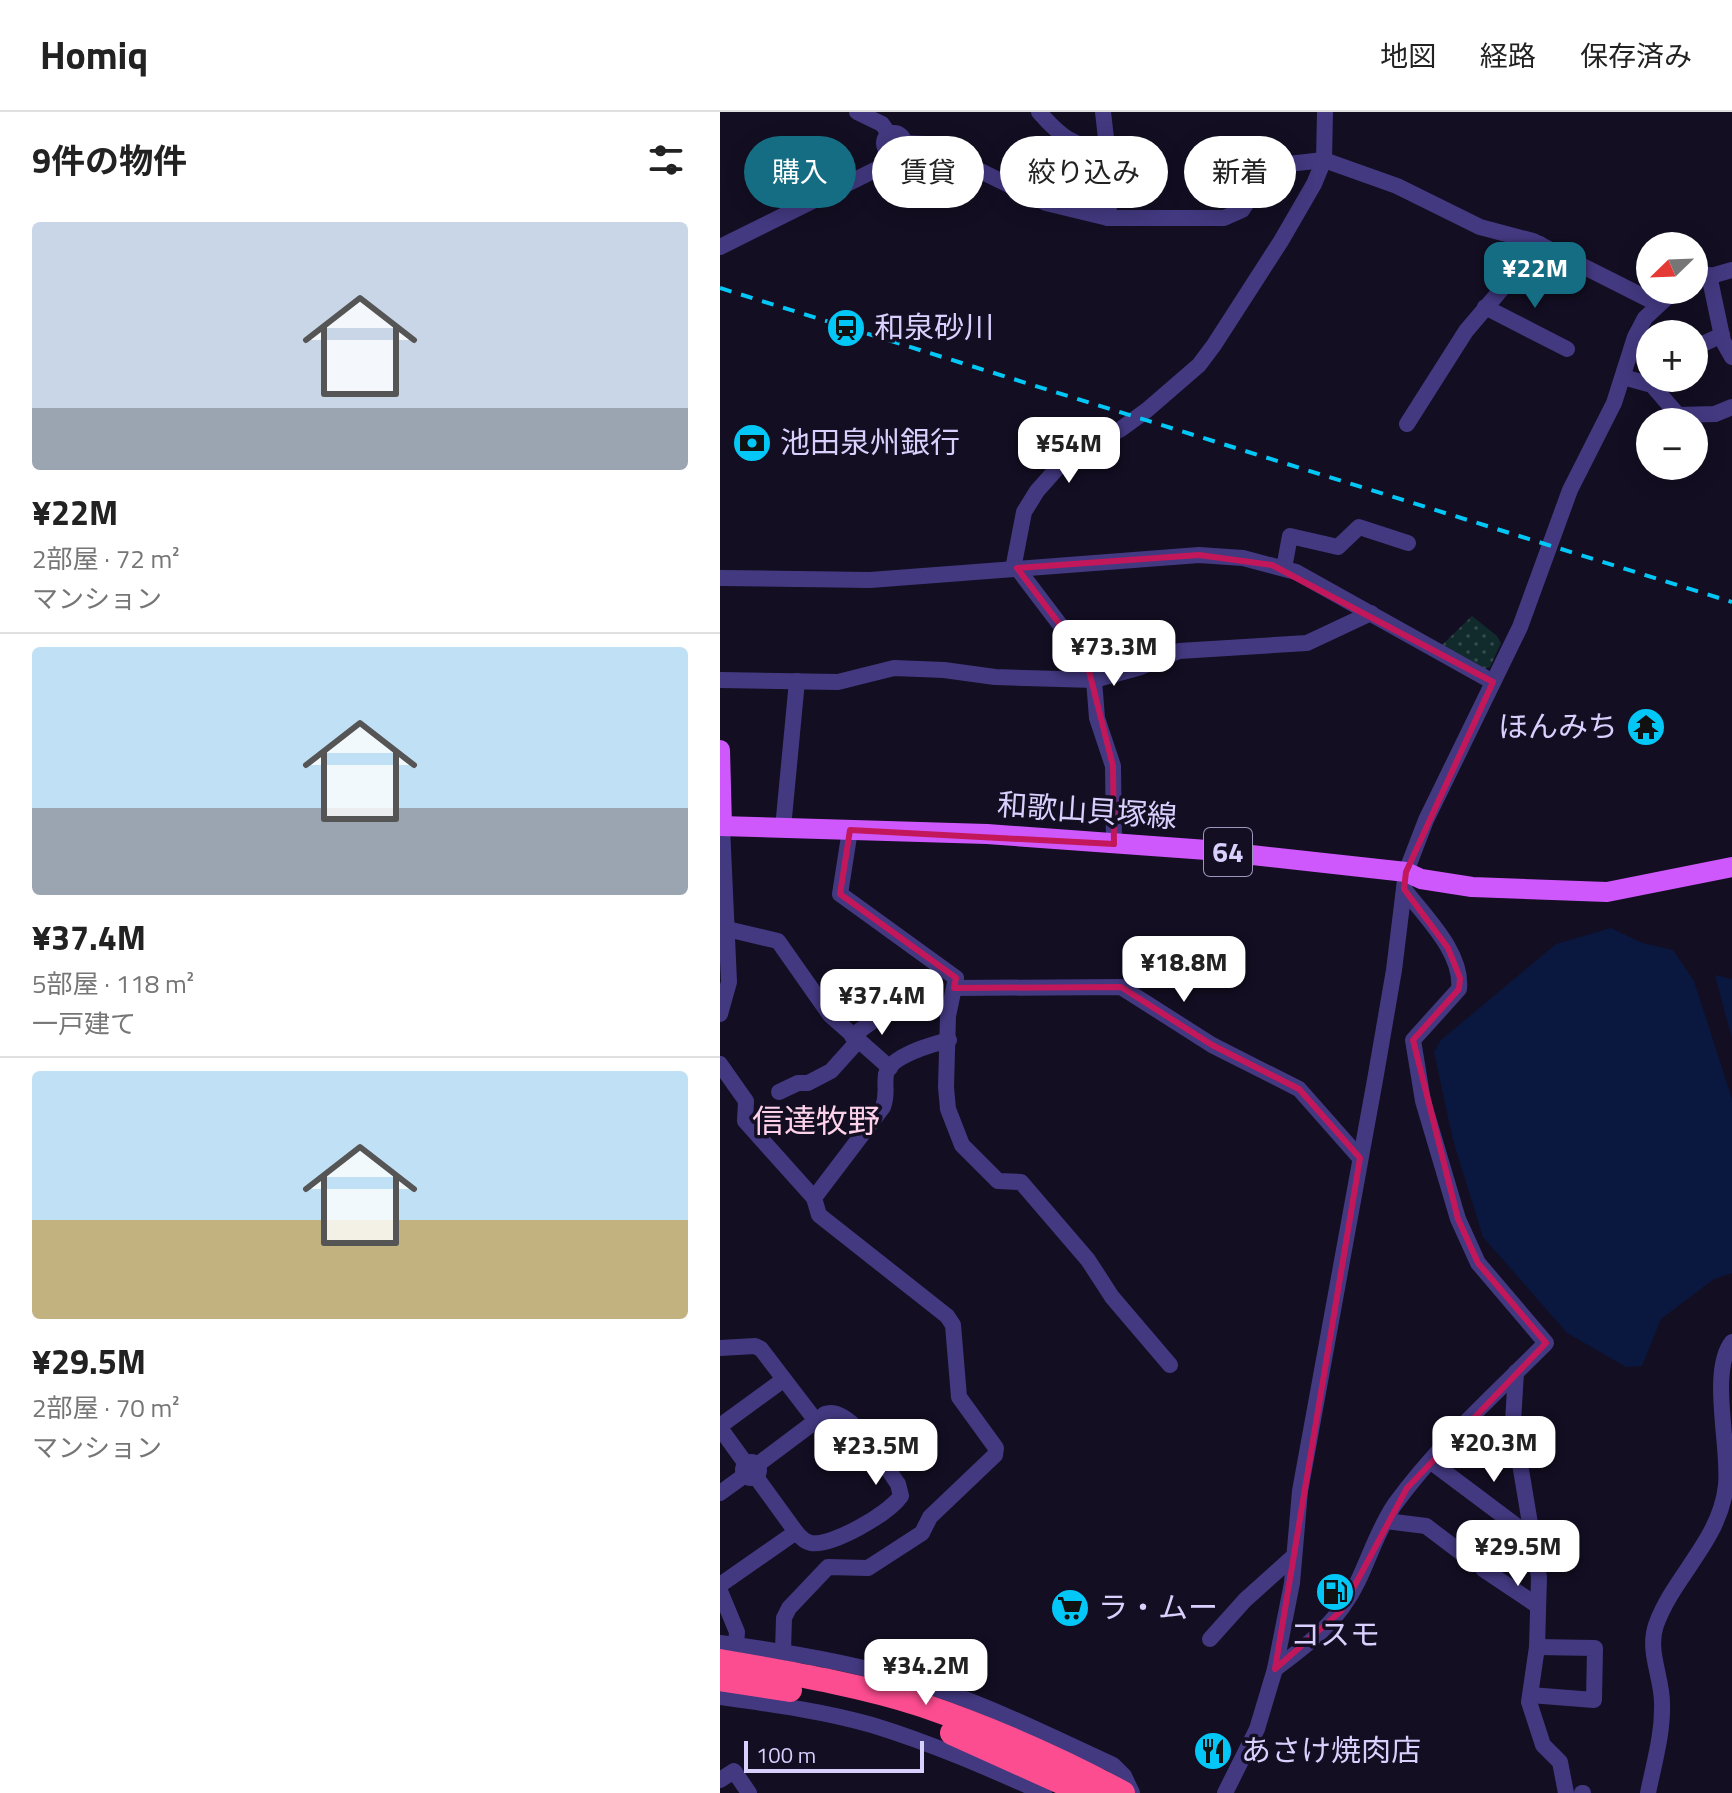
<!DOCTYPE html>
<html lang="ja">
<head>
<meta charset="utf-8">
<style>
  body { margin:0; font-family:"Titillium Web","Noto Sans JP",sans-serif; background:#f2f2f2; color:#222; height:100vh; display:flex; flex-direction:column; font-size:30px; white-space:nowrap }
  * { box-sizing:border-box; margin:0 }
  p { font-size:26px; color:#767676 }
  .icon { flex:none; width:44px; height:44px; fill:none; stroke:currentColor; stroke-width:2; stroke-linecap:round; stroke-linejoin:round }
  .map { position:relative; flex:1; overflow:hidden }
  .sheet { display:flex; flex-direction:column; background:#fff; width:720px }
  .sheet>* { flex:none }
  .hud { position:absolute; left:24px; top:24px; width:760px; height:72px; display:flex; gap:16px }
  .needle { width:52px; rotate:247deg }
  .buttons { position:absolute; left:916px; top:120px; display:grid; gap:16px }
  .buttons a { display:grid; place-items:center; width:72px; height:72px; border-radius:50%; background:#fff; box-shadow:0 4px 20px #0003; font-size:40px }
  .scale { position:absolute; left:24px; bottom:20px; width:180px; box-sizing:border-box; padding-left:8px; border:4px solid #dad0fe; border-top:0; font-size:22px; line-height:28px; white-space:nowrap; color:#dad0fe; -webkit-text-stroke:6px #130e22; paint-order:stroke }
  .price { position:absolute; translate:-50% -68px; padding:0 18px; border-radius:16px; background:#fff; color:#222; font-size:26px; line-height:52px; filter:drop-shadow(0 2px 4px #0008) }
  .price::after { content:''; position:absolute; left:50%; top:48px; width:24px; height:18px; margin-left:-12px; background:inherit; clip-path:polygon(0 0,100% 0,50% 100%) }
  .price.selected { background:#146d82; color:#fff }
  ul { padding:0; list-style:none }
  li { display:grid; align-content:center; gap:16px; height:424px; padding:0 32px }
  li+li { border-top:2px solid #e0e0e0 }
  li span { display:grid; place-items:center; height:248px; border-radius:8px; color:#555 }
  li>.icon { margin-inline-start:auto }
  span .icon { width:144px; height:144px; fill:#fffc; stroke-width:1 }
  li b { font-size:34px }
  h2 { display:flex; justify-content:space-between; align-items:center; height:96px; padding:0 32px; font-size:34px }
  .tag { padding:0 28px; border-radius:36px; background:#fff; box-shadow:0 4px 20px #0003; font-size:28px; line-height:72px }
  .tag.selected { background:#146d82; color:#fff }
  header { display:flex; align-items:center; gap:48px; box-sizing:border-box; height:112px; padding:0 40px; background:#fff; border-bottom:2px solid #e0e0e0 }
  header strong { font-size:38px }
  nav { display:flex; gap:44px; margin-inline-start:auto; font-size:28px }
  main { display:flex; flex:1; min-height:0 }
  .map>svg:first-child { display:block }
</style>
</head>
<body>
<header>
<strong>Homiq</strong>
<nav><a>地図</a><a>経路</a><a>保存済み</a></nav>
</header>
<main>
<section class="sheet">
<h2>9件の物件<svg class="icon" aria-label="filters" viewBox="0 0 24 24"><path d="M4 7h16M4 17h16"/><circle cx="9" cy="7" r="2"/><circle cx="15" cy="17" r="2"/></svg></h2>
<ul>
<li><span style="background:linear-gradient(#c9d6e8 75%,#9aa5b1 0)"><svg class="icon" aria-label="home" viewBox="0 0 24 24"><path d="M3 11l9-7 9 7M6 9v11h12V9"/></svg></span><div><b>¥22M</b><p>2部屋 · 72 m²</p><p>マンション</p></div></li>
<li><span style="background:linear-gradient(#bfe0f5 65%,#9aa5b1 0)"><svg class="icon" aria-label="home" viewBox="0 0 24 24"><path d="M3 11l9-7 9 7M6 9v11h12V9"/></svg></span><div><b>¥37.4M</b><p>5部屋 · 118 m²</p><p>一戸建て</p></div></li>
<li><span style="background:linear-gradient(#bfe0f5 60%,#c2b280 0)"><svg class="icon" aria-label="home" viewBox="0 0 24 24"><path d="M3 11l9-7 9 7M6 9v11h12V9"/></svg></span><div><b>¥29.5M</b><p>2部屋 · 70 m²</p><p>マンション</p></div></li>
</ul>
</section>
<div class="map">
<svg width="1012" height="1681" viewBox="0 0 1012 1681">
  <defs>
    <pattern id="park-dots" width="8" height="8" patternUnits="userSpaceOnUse" patternTransform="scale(2)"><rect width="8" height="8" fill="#112b2c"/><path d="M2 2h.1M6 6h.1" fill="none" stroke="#33494c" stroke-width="1.8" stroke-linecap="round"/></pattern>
  </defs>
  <rect width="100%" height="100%" fill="#130e22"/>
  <path fill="url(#park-dots)" d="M752,504L777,524L781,531L770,555L762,558L721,534Z"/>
  <g fill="#0a183f">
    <path d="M891,816L922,831L953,838L974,869L1012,987V1161L994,1167L941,1207L922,1254L906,1255L847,1221L763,1125L733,1028L714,940L721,928L836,832Z"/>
    <path d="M995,863L1012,867V927Z"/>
  </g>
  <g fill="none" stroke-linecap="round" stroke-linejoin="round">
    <g stroke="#433981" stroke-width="16">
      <path d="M137,0L162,12L169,22"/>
      <path d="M319,0C340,24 353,35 386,38"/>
      <path d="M383,0L391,70L388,106"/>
      <circle cx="174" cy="31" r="10"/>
      <path d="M185,31L205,32L326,91L388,106H504L522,98L544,65L568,52L604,48L677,74L760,115L813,129L938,192"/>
      <path d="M0,135L165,53L171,40"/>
      <path d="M989,163L1003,229L1012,245"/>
      <path d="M974,169L1012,158"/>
      <path d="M765,195L847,237"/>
      <path d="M974,236L1002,223"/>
      <path d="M903,265L932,273L958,303L995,302L1012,295"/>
      <path d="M687,312L746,219L820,132"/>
      <path d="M297,456L366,547L374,568L377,606L393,654L394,732"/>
      <path d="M564,456L570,424L618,435L639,415L688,431"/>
      <path d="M293,457L304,400L317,379L349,343L401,317L427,298L479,253L494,233L561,129L594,72L604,48L605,0"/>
      <path d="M0,466L150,468L479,443L523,446L576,460L773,570"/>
      <path d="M0,568L118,570L174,556L224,558L275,565L374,568L421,555L459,539L587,531L651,501"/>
      <path d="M63,716L77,569"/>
      <path d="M130,718L120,782L236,866L228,904L226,975L228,997L242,1033L278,1069L301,1070L368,1148L392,1185L450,1253"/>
      <path d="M7,817L58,829L110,903L170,956"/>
      <path d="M234,876L401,875L492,933L579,977L640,1046"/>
      <path d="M0,902L9,870L2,714"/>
      <path d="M132,924L171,896"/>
      <path d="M0,952L26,989L25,1009L94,1086"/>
      <path d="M59,980L78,971H88L111,959L138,929"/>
      <path d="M0,1236L35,1234L41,1237L96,1309"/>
      <path d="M796,1260L793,1310L819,1465L817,1535L809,1590L823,1633L840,1650L846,1681"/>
      <path d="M0,1314L63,1268"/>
      <path d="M0,1316L26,1352"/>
      <path d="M710,1349L814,1427"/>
      <circle cx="31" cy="1358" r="8"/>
      <path d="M36,1365L76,1420C80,1425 85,1430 91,1431C113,1434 168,1402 181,1384L178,1372C165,1354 130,1292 105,1302L37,1353"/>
      <path d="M0,1381L25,1363"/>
      <path d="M666,1409L706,1414L747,1445"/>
      <path d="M763,1457L818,1494"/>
      <path d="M0,1473L76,1420"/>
      <path d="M0,1479L17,1520L16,1533"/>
      <path d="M490,1527L525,1488L574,1444"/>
      <path d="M0,1531C62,1539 124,1549 185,1567C257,1587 325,1622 393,1653L404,1664L412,1681"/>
      <path d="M63,1539L64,1506L69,1496L108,1455L148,1456L202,1421L210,1405L275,1343L276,1336L239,1285L233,1213L227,1204L99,1103L94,1086L163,995C168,981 164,975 166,962C170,944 213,932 229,928"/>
      <path d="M555,1557C589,1532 619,1509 638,1469C650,1444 659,1415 675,1392C719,1332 774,1283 826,1231L758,1151L738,1107L703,989L693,928L739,877C743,840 704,804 684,777"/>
      <path d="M810,1583L874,1588L875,1536L817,1535"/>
      <path d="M0,1585C50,1592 103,1599 152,1613C211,1631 268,1656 324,1681"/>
      <path d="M0,1668L14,1659L29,1681"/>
      <path d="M505,1681L537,1617L555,1557L572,1471L580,1379L655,968L674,858L686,760L706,708L800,515L850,378L894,291L915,225L925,206L955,178"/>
      <path d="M862,1681H863"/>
      <path d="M928,1681C934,1651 943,1622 942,1591C942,1565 927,1539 936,1513C954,1463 1000,1429 1006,1373C1010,1335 989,1259 1012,1230"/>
    </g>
    <g stroke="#cf58fd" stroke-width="20">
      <path d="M0,638L2,714"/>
      <path d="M0,714L267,722L487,738L686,760L701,767L752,775L887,780L1012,755"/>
    </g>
    <g stroke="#fd4d91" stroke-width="24">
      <path d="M0,1549C68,1561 137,1572 202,1593C272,1617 338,1646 403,1681"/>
      <path d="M0,1567L70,1578"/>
      <path d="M232,1621L365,1681"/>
    </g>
    <path stroke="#03c8f7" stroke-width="4" stroke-dasharray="12 10" stroke-linecap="butt" d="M0,176L1012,490"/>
  </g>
  <path fill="none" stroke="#c2185b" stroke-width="6" stroke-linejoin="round" d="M479,443L552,453L773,570L686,760L684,777L728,836L740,866L739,877L693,928L738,1107L758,1151L826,1231L687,1376L621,1499L555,1557L640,1046L579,977L492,933L401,875L234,876L236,866L120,782L130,718L394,732L393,654L366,547L297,456Z"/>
  <defs>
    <symbol id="station-disc" viewBox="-11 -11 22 22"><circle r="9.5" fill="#03c8f7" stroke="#130e22"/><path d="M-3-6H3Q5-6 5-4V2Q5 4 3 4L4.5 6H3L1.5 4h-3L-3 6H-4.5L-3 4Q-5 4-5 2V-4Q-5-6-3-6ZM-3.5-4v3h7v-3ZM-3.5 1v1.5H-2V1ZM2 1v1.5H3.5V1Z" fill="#111"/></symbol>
    <symbol id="bank-disc" viewBox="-11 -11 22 22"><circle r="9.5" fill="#03c8f7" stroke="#130e22"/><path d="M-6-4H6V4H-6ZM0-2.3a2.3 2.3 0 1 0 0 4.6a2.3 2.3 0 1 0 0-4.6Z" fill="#111"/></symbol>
    <symbol id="temple-disc" viewBox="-11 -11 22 22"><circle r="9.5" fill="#03c8f7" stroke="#130e22"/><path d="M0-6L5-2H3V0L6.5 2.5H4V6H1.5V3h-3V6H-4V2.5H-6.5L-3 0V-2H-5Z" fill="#111"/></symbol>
    <symbol id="fuel-disc" viewBox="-11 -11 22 22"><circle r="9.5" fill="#03c8f7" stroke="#130e22"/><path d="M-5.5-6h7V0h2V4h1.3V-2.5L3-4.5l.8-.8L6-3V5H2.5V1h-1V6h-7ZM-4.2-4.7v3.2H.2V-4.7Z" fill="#111"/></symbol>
    <symbol id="supermarket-disc" viewBox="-11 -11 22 22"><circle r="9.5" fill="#03c8f7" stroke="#130e22"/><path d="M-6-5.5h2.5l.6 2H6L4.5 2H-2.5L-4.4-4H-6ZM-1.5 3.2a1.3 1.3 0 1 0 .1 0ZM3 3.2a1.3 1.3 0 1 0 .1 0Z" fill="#111"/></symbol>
    <symbol id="restaurant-disc" viewBox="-11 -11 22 22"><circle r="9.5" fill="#03c8f7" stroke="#130e22"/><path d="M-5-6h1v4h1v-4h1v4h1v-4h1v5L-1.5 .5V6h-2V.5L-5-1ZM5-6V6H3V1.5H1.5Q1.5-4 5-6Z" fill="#111"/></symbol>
  </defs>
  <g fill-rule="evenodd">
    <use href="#station-disc" x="104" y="194" width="44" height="44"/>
    <use href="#bank-disc" x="10" y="309" width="44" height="44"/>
    <use href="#temple-disc" x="904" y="593" width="44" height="44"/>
    <use href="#fuel-disc" x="593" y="1458" width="44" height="44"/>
    <use href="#supermarket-disc" x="328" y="1474" width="44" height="44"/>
    <use href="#restaurant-disc" x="471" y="1617" width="44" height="44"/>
  </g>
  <g text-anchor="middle" stroke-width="7" stroke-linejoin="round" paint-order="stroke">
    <rect fill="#130e22" stroke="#9e96bc" stroke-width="2" x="484" y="716" width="48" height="48" rx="6"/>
    <g font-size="28" font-weight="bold" fill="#dad0fe">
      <text x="508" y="750">64</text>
    </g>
    <g font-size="30" fill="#dad0fe" stroke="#130e22" text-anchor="start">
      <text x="154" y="226">和泉砂川</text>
      <text x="60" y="341">池田泉州銀行</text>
      <text x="898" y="625" text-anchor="end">ほんみち</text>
      <text x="378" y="1506">ラ・ムー</text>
      <text x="615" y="1533" text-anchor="middle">コスモ</text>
      <text x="521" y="1649">あさけ焼肉店</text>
    </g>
    <g font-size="30" fill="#dad0fe" stroke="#130e22">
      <text transform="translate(367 699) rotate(4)" y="10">和歌山貝塚線</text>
    </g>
    <g font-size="32" fill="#fed2ea" stroke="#130e22">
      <text x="96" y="1020">信達牧野</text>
    </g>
  </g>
</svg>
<div class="buttons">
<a><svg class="needle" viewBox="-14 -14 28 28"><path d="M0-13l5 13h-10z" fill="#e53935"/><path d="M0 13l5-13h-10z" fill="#767676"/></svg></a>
<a>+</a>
<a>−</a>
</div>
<div class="scale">100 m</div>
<b class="price selected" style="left:815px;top:198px">¥22M</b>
<b class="price" style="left:349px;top:373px">¥54M</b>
<b class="price" style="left:394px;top:576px">¥73.3M</b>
<b class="price" style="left:464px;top:892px">¥18.8M</b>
<b class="price" style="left:162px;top:925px">¥37.4M</b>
<b class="price" style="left:774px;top:1372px">¥20.3M</b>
<b class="price" style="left:156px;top:1375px">¥23.5M</b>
<b class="price" style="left:798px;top:1476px">¥29.5M</b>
<b class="price" style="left:206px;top:1595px">¥34.2M</b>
<div class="hud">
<a class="tag selected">購入</a>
<a class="tag">賃貸</a>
<a class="tag">絞り込み</a>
<a class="tag">新着</a>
</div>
</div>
</main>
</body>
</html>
